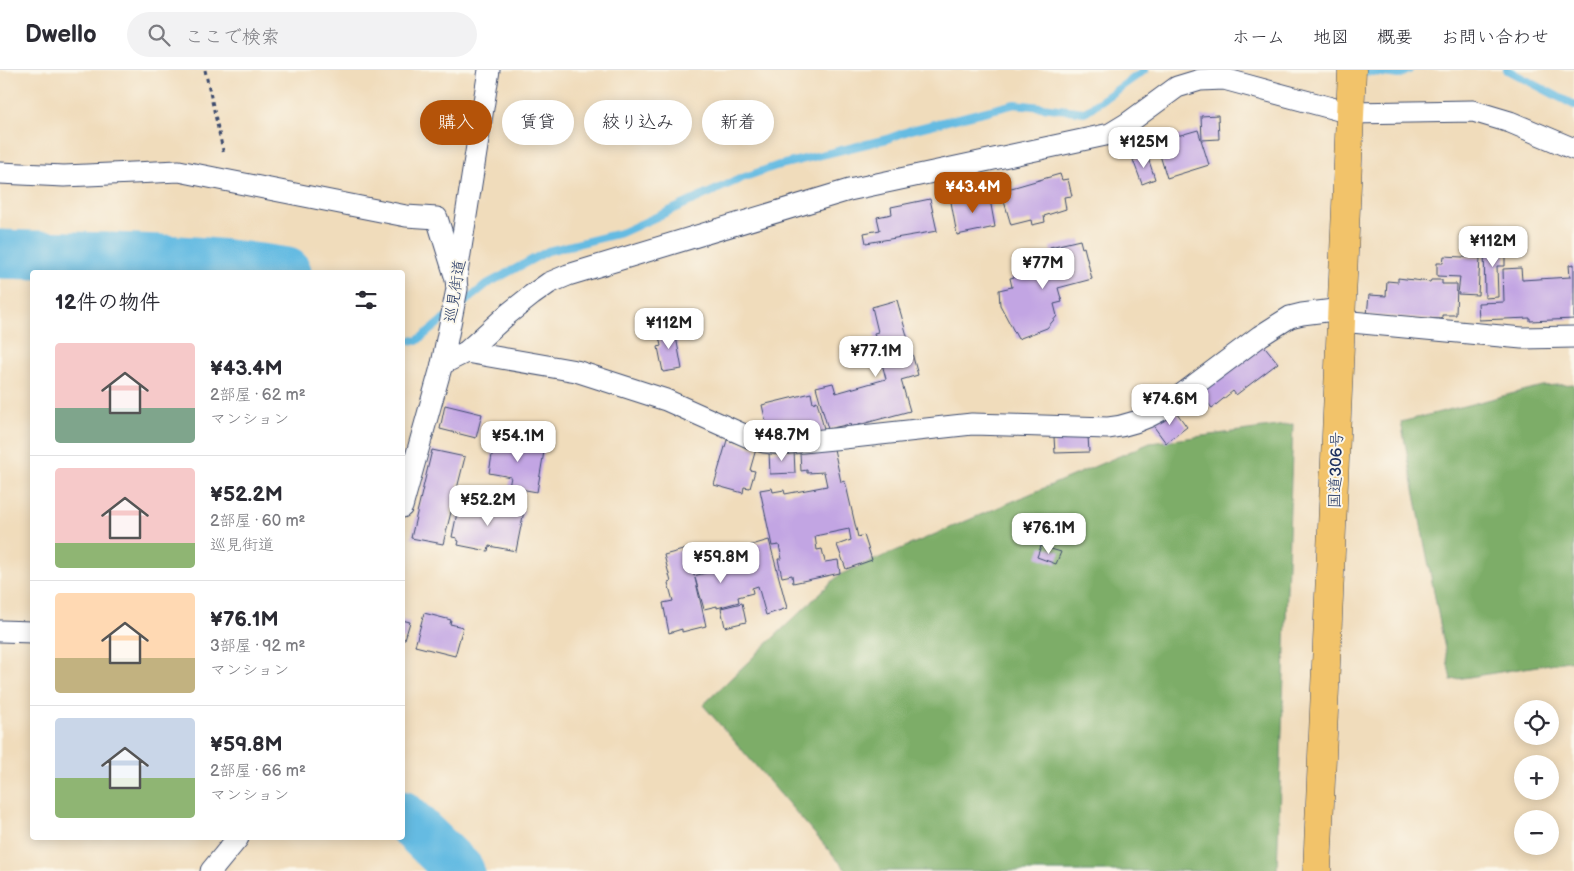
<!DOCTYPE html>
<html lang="ja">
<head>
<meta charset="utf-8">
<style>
  body { margin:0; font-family:"Balsamiq Sans","Klee One",sans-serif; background:#f2f2f3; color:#2b2b33; height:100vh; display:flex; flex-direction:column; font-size:19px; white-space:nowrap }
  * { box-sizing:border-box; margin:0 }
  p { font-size:16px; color:#7c7c81 }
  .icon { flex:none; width:28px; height:28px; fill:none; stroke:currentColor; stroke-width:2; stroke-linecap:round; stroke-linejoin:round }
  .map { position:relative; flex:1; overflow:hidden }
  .panel { position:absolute; left:30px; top:200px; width:375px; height:570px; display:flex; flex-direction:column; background:#fff; border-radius:5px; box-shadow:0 2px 12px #0003 }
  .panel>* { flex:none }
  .guide { position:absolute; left:420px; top:30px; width:475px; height:45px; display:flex; gap:10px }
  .controls { position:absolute; left:1514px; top:630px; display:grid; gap:10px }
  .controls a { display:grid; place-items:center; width:45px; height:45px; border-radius:50%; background:#fff; box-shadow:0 2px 12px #0003; font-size:25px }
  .price { position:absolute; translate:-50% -42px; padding:0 11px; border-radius:10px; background:#fff; color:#222; font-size:16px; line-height:32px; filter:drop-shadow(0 1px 2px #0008) }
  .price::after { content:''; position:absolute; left:50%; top:30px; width:15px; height:11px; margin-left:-8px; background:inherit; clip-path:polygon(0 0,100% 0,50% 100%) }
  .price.current { background:#b45309; color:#fff }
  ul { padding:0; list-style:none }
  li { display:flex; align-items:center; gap:15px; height:125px; padding:0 25px }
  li+li { border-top:1px solid #e1e1e2 }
  li span { display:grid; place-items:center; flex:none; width:140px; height:100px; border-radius:5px; color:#555 }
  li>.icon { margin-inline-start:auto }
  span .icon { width:60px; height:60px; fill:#fffc; stroke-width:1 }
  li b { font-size:21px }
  h2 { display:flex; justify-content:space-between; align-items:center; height:60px; padding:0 25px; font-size:21px }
  .chip { padding:0 18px; border-radius:22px; background:#fff; box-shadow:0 2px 12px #0003; font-size:18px; line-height:45px }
  .chip.current { background:#b45309; color:#fff }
  header { display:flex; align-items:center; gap:30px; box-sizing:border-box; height:70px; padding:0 25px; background:#fff; border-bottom:1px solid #e1e1e2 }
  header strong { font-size:24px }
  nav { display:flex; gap:28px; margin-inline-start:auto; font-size:18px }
  .search { width:350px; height:45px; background:#f2f2f3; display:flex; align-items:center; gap:12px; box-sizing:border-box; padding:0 18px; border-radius:28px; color:#7c7c81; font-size:19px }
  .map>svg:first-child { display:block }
</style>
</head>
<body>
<header>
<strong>Dwello</strong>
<div class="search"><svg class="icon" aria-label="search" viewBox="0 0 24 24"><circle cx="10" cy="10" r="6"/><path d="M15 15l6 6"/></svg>ここで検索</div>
<nav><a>ホーム</a><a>地図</a><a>概要</a><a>お問い合わせ</a></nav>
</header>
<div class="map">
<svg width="1574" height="801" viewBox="0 0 1574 801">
  <rect width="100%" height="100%" fill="#fbf7ec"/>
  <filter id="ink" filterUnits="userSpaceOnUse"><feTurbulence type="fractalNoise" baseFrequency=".02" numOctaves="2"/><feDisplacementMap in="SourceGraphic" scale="10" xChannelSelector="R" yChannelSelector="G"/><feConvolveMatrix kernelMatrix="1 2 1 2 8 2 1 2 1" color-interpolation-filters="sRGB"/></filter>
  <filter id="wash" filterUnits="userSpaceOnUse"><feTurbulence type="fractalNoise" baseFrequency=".0096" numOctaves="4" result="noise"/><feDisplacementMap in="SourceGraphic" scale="20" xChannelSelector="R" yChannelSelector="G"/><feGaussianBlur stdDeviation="1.12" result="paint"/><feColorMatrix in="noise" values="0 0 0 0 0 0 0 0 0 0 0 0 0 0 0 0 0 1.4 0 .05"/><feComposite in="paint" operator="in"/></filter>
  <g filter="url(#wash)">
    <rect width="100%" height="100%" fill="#f0dcbb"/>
    <g fill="#7dad68" stroke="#4c6e63">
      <path d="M1574,314V590L1451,610L1401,352L1542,316Z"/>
      <path d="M1293,354L1277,801H847L703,635L839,505L1150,373Z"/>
    </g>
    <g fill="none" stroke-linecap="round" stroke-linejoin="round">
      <g stroke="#65bbe2" stroke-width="8">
        <path d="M1357,0L1399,5L1409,0"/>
        <path d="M1507,0L1574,35"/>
        <path d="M459,237L487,214L548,181L621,163L742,108L776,96L887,69L911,60L1015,34L1085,42L1145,0"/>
        <path d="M402,269L417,271L446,247"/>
      </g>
      <g stroke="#65bbe2" stroke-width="49">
        <path d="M0,184C96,187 192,186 287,202"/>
        <path d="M402,745L460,801"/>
      </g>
    </g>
    <g id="blocks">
      <g fill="#c2a5e3">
        <path d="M1218,45L1219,69L1202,70L1201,46Z"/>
        <path d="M1198,60L1209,95L1167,108L1156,72Z"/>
        <path d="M1147,85L1155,109L1142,114L1133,90Z"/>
        <path d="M1060,104L1062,110L1068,109L1072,126L1064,127L1066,139L1044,146L1045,152L1032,155L1031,150L1011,155L1001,121Z"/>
        <path d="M989,124L995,157L957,165L951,132Z"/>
        <path d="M930,129L937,161L866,173L864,163L880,160L877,147L892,144L891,137Z"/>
        <path d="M1080,170L1082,178L1084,177L1092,209L1058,218L1062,232L1054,234L1057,246L1047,258L1018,269L1000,235L999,220L1012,217L1010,208L1054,198L1050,177Z"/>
        <path d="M1484,175H1505V196H1497L1498,227L1485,228Z"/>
        <path d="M1444,186L1480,188L1478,225L1458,224L1460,207L1437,206V193H1443Z"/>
        <path d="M1574,194V249L1530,251V248L1479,250L1478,233L1504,232L1503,199L1521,198L1522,210L1570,207L1569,195Z"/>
        <path d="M1398,208L1430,212L1431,210H1442V214H1457L1456,245H1442V249L1367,245L1369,225L1386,226L1387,211L1398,212Z"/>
        <path d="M897,230L918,305L901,310L910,341L851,357L850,354L828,359L816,317L833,313L836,323L886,309L874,263L878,262L872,237Z"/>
        <path d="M674,256L682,299L663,302L658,277L661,276L658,262L665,261L664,258Z"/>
        <path d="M1262,273L1278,293L1236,325L1233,321L1212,338L1198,321Z"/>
        <path d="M811,323L813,333L817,331L825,363L770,369L762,335Z"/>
        <path d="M445,335L482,344L476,368L440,359Z"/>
        <path d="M1174,339L1187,357L1166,373L1152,354Z"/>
        <path d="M1088,366L1089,382L1055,383L1054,367Z"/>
        <path d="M495,367L545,376L537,422L509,417L511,407L489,403Z"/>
        <path d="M727,370L756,379L750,400L755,401L750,418L744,417L743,423L714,415Z"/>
        <path d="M834,379L841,412L845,411L858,467L864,465L872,490L846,499L837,475L851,470L849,459L815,466L817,480L822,479L825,492L838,490L840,503L793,513L792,505L782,507L778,489H782L779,475L772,476L760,420L772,418L773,422L784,420L785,424L827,416L824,402L807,403V400L801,401L800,383L805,382V380Z"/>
        <path d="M432,380L465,387L443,474L411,468Z"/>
        <path d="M794,380L795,403L770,404L769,382Z"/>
        <path d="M482,430L493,432L492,436L524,441L516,481L489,476L488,481L458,475L459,471L457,470V468L452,467L457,443L462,444L464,431L482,434Z"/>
        <path d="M769,470L787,538L766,545L758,516L752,518L753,523L738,527L739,532L717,538V536L704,539L695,508L706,556L682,562V559L669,563L663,533L673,531L668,513L671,512L664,485L687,479L694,506L712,501L708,488L729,482L727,478L737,475L738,479Z"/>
        <path d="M1041,476L1061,482L1056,494L1037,487Z"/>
        <path d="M742,533L746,552L725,557L721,538Z"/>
        <path d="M424,543L451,550L450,554L463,557L455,586L415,576Z"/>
        <path d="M402,550L410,552L405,569H402Z"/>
      </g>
    </g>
  </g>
  <g filter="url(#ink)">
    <use href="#blocks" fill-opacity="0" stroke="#3b496c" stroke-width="1"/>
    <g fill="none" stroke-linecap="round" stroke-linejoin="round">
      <defs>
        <g id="street">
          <path d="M0,103L64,106L179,101L406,146L437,148L456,209"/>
          <path d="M1341,251L1522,268L1574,267"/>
          <path d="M466,282L576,301L666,330L751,368L764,372L781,374L844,368L972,354L1108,358C1128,356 1144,350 1161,340L1260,266L1290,247L1302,244L1342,239"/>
          <path d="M442,294L466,282L508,244L532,225L549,213L568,205L849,120L1110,64L1128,53L1177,17L1200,10L1224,9L1350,43L1473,41L1510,52L1574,79"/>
          <path d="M402,437L442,294L457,219L456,209L489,0"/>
          <path d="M0,561L32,562"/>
          <path d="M211,801L238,768"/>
        </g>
        <path id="highway" d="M1317,801L1352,0"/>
      </defs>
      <use href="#street" stroke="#3b496c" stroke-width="23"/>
      <use href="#highway" stroke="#3b496c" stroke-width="29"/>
      <path stroke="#3b496c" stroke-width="3" stroke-dasharray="4 4" stroke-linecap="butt" d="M205,0L224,85"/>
      <use href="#street" stroke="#fff" stroke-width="21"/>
      <use href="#highway" stroke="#f2c36a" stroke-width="28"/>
    </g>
  </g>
  <g text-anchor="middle" stroke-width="4" stroke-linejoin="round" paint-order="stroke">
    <g font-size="16" fill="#1b2f5e" stroke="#fbf7ec">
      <text transform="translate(454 221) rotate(-81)" y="6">巡見街道</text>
      <text transform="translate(1335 400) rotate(-88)" y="6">国道306号</text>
    </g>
  </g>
</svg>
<div class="controls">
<a><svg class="icon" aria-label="locate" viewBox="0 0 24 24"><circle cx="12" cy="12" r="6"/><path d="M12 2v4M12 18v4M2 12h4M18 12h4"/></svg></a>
<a>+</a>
<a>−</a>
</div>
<b class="price" style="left:1144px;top:99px">¥125M</b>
<b class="price current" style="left:973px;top:144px">¥43.4M</b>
<b class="price" style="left:1493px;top:198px">¥112M</b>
<b class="price" style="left:1043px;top:220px">¥77M</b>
<b class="price" style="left:669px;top:280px">¥112M</b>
<b class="price" style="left:876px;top:308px">¥77.1M</b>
<b class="price" style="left:1170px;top:356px">¥74.6M</b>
<b class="price" style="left:782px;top:392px">¥48.7M</b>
<b class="price" style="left:518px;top:393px">¥54.1M</b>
<b class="price" style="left:488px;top:457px">¥52.2M</b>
<b class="price" style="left:1049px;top:485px">¥76.1M</b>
<b class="price" style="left:721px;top:514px">¥59.8M</b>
<div class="guide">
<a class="chip current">購入</a>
<a class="chip">賃貸</a>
<a class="chip">絞り込み</a>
<a class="chip">新着</a>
</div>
<section class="panel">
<h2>12件の物件<svg class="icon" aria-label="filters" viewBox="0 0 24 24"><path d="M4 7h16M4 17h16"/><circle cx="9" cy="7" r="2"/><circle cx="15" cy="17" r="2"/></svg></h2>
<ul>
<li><span style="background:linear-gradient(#f6c9c9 65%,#7fa58c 0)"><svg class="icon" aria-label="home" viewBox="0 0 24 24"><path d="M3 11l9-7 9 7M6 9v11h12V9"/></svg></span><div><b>¥43.4M</b><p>2部屋 · 62 m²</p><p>マンション</p></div></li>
<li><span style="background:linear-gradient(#f6c9c9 75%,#8fb573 0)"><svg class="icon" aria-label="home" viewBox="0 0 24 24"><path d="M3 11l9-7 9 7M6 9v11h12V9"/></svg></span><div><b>¥52.2M</b><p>2部屋 · 60 m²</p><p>巡見街道</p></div></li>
<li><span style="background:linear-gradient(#ffd9b3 65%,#c2b280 0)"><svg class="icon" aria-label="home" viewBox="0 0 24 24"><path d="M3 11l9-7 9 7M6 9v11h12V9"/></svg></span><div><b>¥76.1M</b><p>3部屋 · 92 m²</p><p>マンション</p></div></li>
<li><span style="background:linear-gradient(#c9d6e8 60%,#8fb573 0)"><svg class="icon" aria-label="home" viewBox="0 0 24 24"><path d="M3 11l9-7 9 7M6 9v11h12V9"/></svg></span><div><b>¥59.8M</b><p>2部屋 · 66 m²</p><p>マンション</p></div></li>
</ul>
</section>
</div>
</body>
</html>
